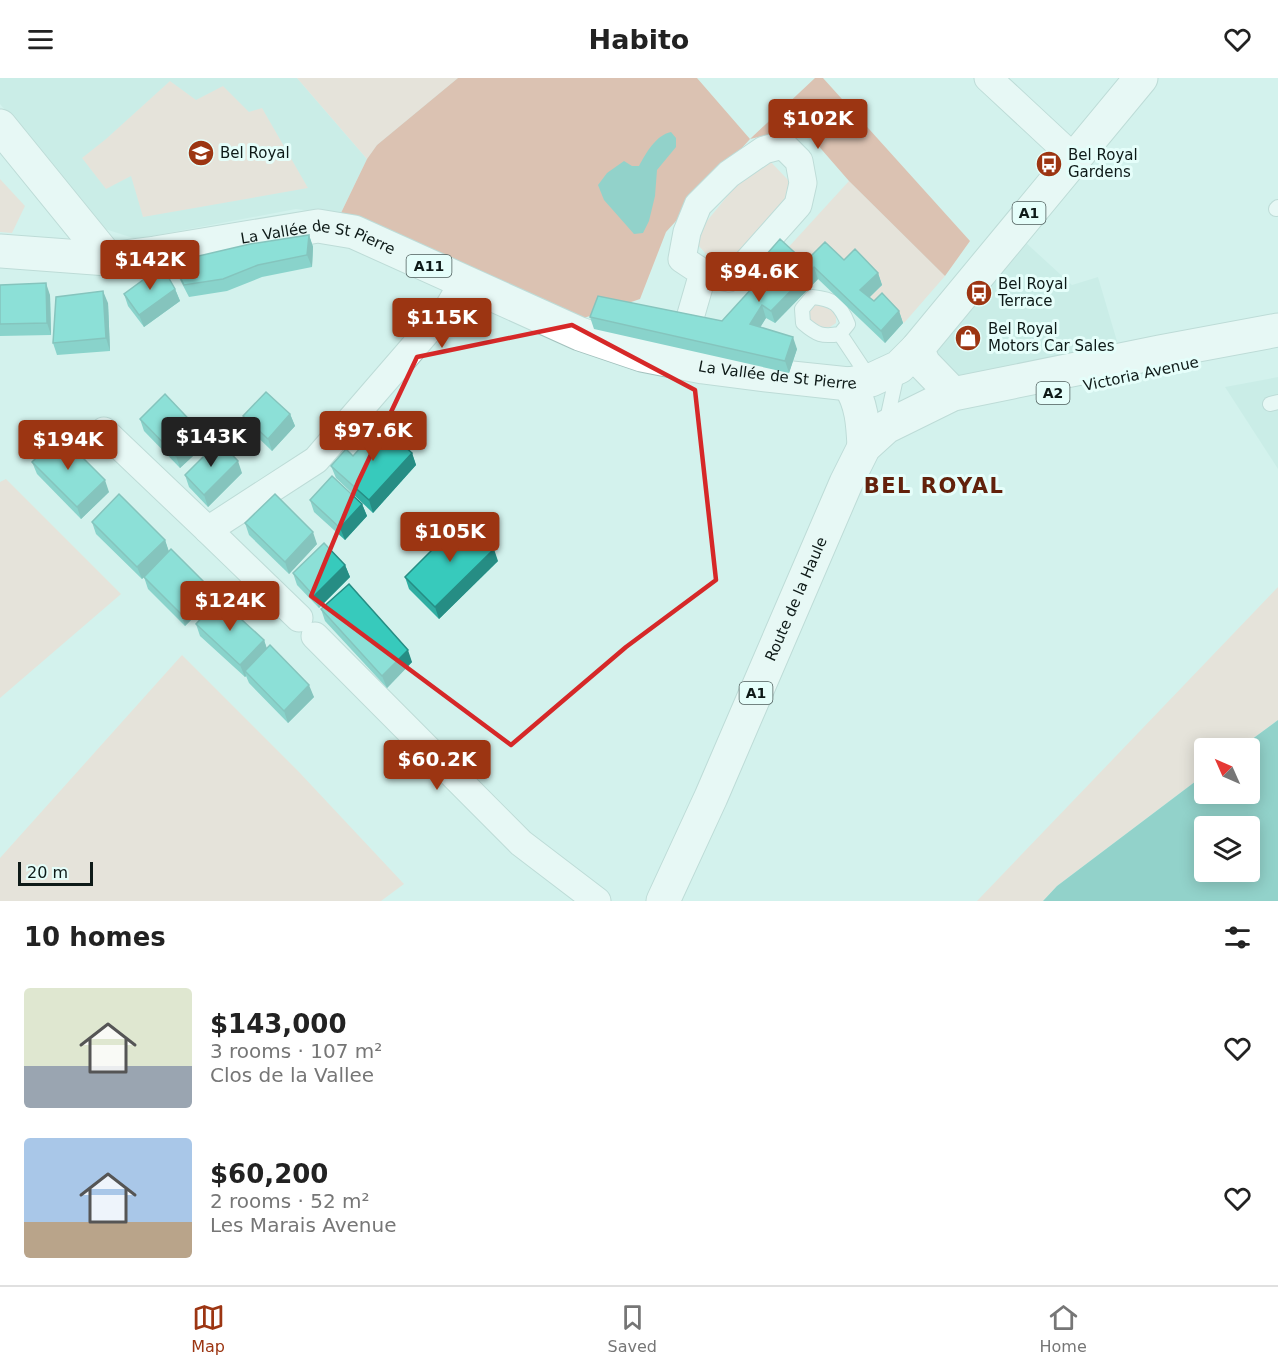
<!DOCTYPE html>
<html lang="en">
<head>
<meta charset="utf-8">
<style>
  body { margin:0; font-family:"DejaVu Sans",sans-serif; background:#f2f2f2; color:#222; height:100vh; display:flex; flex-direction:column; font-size:22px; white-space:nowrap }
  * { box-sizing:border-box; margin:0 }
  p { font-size:20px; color:#767676 }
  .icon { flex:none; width:33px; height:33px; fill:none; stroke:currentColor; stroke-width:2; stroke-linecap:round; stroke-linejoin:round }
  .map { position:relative; height:823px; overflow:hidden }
  .panel { display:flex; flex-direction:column; background:#fff; flex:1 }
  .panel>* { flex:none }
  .needle { width:39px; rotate:315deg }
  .buttons { position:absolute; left:1194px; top:660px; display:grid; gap:12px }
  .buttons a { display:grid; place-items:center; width:66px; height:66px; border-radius:6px; background:#fff; box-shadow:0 3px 15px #0003; font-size:30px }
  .scale { position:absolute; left:18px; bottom:15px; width:75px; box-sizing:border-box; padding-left:6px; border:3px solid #0e1a18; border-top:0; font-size:16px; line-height:21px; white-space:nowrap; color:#0e1a18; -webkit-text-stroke:4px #e5fefa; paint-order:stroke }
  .price { position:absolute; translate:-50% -51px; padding:0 14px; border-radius:6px; background:#9c3512; color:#fff; font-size:20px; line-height:39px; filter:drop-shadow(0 2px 3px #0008) }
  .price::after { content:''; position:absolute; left:50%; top:36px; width:18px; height:14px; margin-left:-9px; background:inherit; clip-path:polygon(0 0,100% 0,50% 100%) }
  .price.selected { background:#222; color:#fff }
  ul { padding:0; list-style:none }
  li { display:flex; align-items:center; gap:18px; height:150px; padding:0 24px }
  li span { display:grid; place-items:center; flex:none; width:168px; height:120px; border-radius:6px; color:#555 }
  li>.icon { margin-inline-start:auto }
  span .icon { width:72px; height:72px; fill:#fffc; stroke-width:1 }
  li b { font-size:26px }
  h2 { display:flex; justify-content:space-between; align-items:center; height:72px; padding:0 24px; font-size:26px }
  header { display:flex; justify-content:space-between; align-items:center; height:78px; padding:0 24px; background:#fff; font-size:27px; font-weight:700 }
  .menu { display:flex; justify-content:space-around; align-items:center; height:84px; border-top:2px solid #e0e0e0; background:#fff; font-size:16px; color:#767676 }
  .menu a { display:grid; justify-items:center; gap:3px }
  .menu .selected { color:#9c3512 }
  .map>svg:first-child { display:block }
</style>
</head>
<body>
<header><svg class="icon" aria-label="menu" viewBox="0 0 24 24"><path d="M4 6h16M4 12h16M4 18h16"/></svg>Habito<svg class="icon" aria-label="heart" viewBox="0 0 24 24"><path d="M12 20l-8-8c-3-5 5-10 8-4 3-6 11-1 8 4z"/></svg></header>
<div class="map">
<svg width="1278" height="823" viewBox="0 0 1278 823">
  <rect width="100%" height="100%" fill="#d3f2ed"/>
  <g fill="#bfe7e1">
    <path d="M0,0H297L367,81L340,137L296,131L136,161L102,150L0,26Z"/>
    <path d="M1024,163L1072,207L1098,199L1119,270L955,298L932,269Z"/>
    <path d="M1278,299V391L1225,309Z"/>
  </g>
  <g fill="#fad1c4">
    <path d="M297,0H458L377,67L367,81Z"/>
    <path d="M170,3L196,22L223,8L249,34L262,30L308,110L143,139L131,98L106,111L82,80L106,61Z"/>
    <path d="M769,82L789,103L790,119L728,188L715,186L698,167L702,149L752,88Z"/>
    <path d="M0,101L25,128L12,155L0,154Z"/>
    <path d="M849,103L945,198L904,245L887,228L865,224L882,207L809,196L785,173Z"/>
    <path d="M823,223L836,234V245L830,249L819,250L809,242L808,234L813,224Z"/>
    <path d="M6,401L121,516L0,620V404Z"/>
    <path d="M1278,509V642L1240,670H1204V697L1057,808L1043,823H977Z"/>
    <path d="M182,577L299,694L404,806L381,823H0V780Z"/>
  </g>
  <path fill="#e5876b" d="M458,0H697L750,61L815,0H823L970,163L945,198L849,103L802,49L750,61L666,154L640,221L575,243L340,137L367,81L377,67Z"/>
  <g fill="#43aca0" fill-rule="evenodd">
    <path d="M671,54L676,60V69L657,92L655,118L649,143L643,155L634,156L604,122L598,107L607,95L624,83L632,88H639C646,75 656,57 671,54Z"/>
    <path d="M1278,642V823H1043L1057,808L1204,697V716H1250V670H1240ZM1204,748H1250V794H1204Z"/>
  </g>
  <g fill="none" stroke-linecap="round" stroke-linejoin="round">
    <defs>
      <g id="service">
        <path d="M1276,131L1278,129"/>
        <path d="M840,256L848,246C840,226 834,221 812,219L802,231L803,245C817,257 822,259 840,256L870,301"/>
        <path d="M1270,326L1278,324"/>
        <path d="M886,346L898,291"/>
      </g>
      <g id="minor">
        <path d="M988,0L1074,80"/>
        <path d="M681,271L703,195L729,200L742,190L798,127L803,105L799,83L783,67L764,72L729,96L698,127L687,154L682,181L703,195"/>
        <path d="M104,353L208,452L316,382L450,227L463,204"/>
        <path d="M208,452L299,540"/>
        <path d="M315,558L521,765L597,823"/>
      </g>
      <path id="secondary" d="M0,48L108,181"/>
      <g id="primary">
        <path id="s1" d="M0,173L108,181L155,175L318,148L354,154L580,256L642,277L703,289L765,297L849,306L871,302L899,289L917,271L1141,0"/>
        <path d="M917,271L924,286L953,316"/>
        <path d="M849,306C862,325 863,347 864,369"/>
      </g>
      <g id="trunk">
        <path id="s2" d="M663,823L711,719L846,405L864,369L886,349L953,316L1160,274L1278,252"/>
      </g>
    </defs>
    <use href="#service" stroke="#a3c1bd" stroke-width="16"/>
    <use href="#minor" stroke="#a3c1bd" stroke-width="29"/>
    <use href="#secondary" stroke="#a3c1bd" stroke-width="35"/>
    <use href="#primary" stroke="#a3c1bd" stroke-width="35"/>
    <use href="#trunk" stroke="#a3c1bd" stroke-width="35"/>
    <use href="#service" stroke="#fff" stroke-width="14"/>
    <use href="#minor" stroke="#fff" stroke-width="27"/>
    <use href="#secondary" stroke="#fff" stroke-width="33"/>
    <use href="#primary" stroke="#fff" stroke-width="33"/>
    <use href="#trunk" stroke="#fff" stroke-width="33"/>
  </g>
  <g fill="#2faea2">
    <path d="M309,157L313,169L312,189L262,199L227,213L189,219L177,196L173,184Z"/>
    <path d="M844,182L878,195L882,207L869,219L874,223L899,233L903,245L885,265L818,201L775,245L766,240L760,249L797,271L789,295L594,251L590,239L722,243L750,213L745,201L805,184Z"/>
    <path d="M0,207L50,217L51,257L0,258Z"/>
    <path d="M175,211L180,223L144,249L128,228L124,216Z"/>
    <path d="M108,225L110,273L57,277L53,265Z"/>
    <path d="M290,336L295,348L272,373L248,350L243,338Z"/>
    <path d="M140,341L206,366L180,390L144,353Z"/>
    <path d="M412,375L416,387L373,435L336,400L331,388L353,378Z"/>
    <path d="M32,384L109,414L81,441L37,396Z"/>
    <path d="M242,395L208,429L189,409L185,397Z"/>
    <path d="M310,422L362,426L367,438L345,462L314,434Z"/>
    <path d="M92,444L165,462L169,474L213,520L185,548L148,511L144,499L142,501L96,456Z"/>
    <path d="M245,445L317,466L289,496L249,457Z"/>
    <path d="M498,483L439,541L409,511L405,499Z"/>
    <path d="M345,487L350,499L319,530L297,507L293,495Z"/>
    <path d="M321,531L412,584L387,610L325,543Z"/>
    <path d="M196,546L264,562L267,571L314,619L288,645L249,605L246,598L245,599L200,558Z"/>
  </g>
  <g fill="#268d84">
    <path d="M309,157L313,169L312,189L307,177Z"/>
    <path d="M814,189L818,201L775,245L771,233Z"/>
    <path d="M878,195L882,207L865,224L860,212Z"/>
    <path d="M46,205L50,217L51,257L47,245Z"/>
    <path d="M175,211L180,223L144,249L139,237Z"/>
    <path d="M103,213L108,225L110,273L106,260Z"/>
    <path d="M762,227L766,240L755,258L750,246Z"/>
    <path d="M899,233L903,245L885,265L881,253Z"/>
    <path d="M793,259L797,271L789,295L785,283Z"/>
    <path d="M290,336L295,348L272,373L268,361Z"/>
    <path d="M201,354L206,366L180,390L176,378Z"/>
    <path d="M412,375L416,387L373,435L369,422Z"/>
    <path d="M238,383L242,395L208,429L204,417Z"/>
    <path d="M105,402L109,414L81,441L77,429Z"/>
    <path d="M362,426L367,438L345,462L340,450Z"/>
    <path d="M313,454L317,466L289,496L285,484Z"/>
    <path d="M165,462L169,474L142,501L137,489Z"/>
    <path d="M494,471L498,483L439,541L435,529Z"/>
    <path d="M345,487L350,499L319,530L314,518Z"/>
    <path d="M208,508L213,520L185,548L181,536Z"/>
    <path d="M264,562L268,574L245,593L246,598L245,599L240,587Z"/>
    <path d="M408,572L412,584L387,610L382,598Z"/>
    <path d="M309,607L314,619L288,645L284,633Z"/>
  </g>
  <g fill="#37cabc" stroke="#268d84" stroke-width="1.5">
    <path d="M309,157L307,177L258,187L223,201L184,207L173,184L250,166Z"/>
    <path d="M780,161L805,184L825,164L844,182L855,171L878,195L860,212L874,223L882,215L899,233L881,253L814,189L771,233L762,227L750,246L793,259L785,283L590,239L598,218L722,243L753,209L745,201Z"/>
    <path d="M162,188L175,211L139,237L124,216Z"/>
    <path d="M46,205L47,245L0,246V207Z"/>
    <path d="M103,213L106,260L53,265L56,219Z"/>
    <path d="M266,314L290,336L268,361L243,338Z"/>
    <path d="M165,316L201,354L176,378L140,341Z"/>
    <path d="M381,347L412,375L369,422L331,388L346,371L353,378Z"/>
    <path d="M60,357L105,402L77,429L32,384Z"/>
    <path d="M219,363L238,383L204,417L185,397Z"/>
    <path d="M332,398L362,426L340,450L310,422Z"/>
    <path d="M119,416L165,462L137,489L92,444Z"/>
    <path d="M275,416L313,454L285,484L245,445Z"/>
    <path d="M464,440L494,471L435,529L405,499Z"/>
    <path d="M324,465L345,487L314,518L293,495Z"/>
    <path d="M171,471L208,508L181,536L144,499Z"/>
    <path d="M349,506L408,572L382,598L321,531Z"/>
    <path d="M219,521L264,562L240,587L196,546Z"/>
    <path d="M270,567L309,607L284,633L245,593Z"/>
  </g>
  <path d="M0 0H1278V823H0ZM572,247L695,312L716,502L626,569L511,667L311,518L358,404L417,279Z" fill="#d3f2ed" fill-opacity=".55" fill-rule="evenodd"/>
  <path fill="none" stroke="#d62828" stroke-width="4.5" stroke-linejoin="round" d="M572,247L695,312L716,502L626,569L511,667L311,518L358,404L417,279Z"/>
  <defs>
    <symbol id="school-disc" viewBox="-11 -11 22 22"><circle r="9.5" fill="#9c3512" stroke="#e5fefa"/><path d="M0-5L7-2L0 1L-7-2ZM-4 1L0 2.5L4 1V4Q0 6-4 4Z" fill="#fff"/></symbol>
    <symbol id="bus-disc" viewBox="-11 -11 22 22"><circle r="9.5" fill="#9c3512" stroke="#e5fefa"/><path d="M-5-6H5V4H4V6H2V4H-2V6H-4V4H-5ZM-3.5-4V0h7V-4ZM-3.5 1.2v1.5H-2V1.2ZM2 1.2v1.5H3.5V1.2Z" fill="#fff"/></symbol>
    <symbol id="shop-disc" viewBox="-11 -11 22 22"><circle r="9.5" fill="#9c3512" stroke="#e5fefa"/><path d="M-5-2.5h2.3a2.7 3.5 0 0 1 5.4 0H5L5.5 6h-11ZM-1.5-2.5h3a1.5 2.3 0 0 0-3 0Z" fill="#fff"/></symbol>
  </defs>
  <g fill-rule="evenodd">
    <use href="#school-disc" x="186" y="60" width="30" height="30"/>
    <use href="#bus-disc" x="1034" y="71" width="30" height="30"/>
    <use href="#bus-disc" x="964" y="200" width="30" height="30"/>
    <use href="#shop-disc" x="953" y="245" width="30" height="30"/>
  </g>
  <g text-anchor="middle" stroke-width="6" stroke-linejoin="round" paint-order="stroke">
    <g fill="#e5fefa" stroke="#4e5e5c" stroke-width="1.5">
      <rect x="1012.5" y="124" width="33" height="22" rx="4.5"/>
      <rect x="406.5" y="177" width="45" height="22" rx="4.5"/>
      <rect x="1036.5" y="304" width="33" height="22" rx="4.5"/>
      <rect x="739.5" y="604" width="33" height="22" rx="4.5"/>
    </g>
    <g font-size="14" font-weight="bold" fill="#0e1a18">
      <text x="1029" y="140">A1</text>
      <text x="429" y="193">A11</text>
      <text x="1053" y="320">A2</text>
      <text x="756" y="620">A1</text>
    </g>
    <g font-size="15" fill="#0e1a18" stroke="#e5fefa" text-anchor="start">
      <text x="220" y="80">Bel Royal</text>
      <text x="1068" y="82">Bel Royal<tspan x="1068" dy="17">Gardens</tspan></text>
      <text x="998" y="211">Bel Royal<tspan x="998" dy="17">Terrace</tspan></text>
      <text x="988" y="256">Bel Royal<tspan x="988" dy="17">Motors Car Sales</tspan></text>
    </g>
    <g font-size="15" fill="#0e1a18" stroke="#e5fefa">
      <text dy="5" stroke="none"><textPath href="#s1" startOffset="322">La Vallée de St Pierre</textPath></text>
      <text dy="5" stroke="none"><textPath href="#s1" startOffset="808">La Vallée de St Pierre</textPath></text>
      <text transform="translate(1141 296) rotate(-12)" y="5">Victoria Avenue</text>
      <text dy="5" stroke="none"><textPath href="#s2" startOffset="330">Route de la Haule</textPath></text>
    </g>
    <g font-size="21" font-weight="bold" letter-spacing="1.5" fill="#62210b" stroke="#e5fefa">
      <text x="934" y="415">BEL ROYAL</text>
    </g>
  </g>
</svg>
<div class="buttons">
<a><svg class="needle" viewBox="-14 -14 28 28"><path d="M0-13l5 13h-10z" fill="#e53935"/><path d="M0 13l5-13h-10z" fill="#767676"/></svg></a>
<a><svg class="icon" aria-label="layers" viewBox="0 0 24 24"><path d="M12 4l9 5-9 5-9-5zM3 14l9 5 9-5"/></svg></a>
</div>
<div class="scale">20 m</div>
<b class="price" style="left:818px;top:72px">$102K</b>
<b class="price" style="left:150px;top:213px">$142K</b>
<b class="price" style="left:759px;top:225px">$94.6K</b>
<b class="price" style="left:442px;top:271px">$115K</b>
<b class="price" style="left:373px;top:384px">$97.6K</b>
<b class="price selected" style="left:211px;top:390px">$143K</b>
<b class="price" style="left:68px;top:393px">$194K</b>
<b class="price" style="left:450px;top:485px">$105K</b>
<b class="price" style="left:230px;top:554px">$124K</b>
<b class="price" style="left:437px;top:713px">$60.2K</b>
</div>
<section class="panel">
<h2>10 homes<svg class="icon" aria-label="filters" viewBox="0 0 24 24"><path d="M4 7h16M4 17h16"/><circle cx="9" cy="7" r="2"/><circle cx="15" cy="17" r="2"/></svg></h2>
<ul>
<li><span style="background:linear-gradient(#dfe7d0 65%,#9aa5b1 0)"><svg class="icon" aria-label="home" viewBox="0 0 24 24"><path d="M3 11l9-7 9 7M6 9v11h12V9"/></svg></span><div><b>$143,000</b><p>3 rooms · 107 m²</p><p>Clos de la Vallee</p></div><svg class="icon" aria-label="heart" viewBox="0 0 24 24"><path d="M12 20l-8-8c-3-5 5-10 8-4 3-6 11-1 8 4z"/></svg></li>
<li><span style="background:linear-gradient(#a9c7e8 70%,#b9a48a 0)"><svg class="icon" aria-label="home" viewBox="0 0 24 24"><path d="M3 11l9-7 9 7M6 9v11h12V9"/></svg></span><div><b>$60,200</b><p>2 rooms · 52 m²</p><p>Les Marais Avenue</p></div><svg class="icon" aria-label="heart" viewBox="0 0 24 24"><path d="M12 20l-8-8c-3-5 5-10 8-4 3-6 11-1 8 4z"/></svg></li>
</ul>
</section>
<nav class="menu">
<a class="selected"><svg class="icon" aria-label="map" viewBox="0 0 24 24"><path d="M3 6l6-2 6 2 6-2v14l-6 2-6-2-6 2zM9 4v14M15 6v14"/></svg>Map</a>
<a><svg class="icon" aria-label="saved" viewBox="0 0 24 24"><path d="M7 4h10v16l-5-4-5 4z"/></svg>Saved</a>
<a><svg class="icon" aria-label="home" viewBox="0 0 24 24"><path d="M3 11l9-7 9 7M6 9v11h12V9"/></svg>Home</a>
</nav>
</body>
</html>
